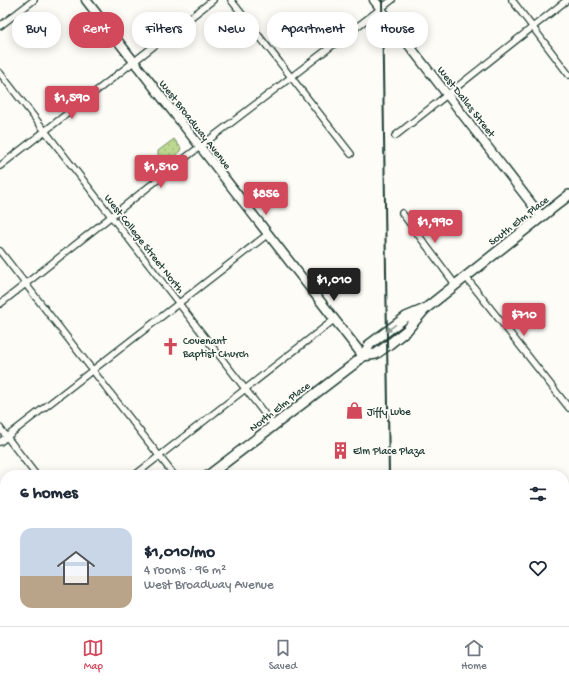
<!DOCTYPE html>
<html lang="en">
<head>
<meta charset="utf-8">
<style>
  body { margin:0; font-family:"Gochi Hand",sans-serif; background:#f6f6f7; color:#1f2937; height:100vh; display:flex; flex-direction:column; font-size:15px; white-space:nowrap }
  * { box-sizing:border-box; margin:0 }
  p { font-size:13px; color:#747a83 }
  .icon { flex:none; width:22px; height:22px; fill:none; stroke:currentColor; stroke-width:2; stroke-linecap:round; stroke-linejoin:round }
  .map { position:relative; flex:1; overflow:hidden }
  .details { position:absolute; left:0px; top:470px; width:569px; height:156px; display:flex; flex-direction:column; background:#fff; border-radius:16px 16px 0 0; box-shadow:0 2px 10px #0003 }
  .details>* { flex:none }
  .top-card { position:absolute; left:12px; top:12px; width:545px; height:36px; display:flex; gap:8px }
  .price { position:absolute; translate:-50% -34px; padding:0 9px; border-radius:4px; background:#d1495b; color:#fff; font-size:13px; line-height:26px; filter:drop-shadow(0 1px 2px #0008) }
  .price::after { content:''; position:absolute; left:50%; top:24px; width:12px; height:9px; margin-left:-6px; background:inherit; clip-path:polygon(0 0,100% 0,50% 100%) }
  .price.selected { background:#222; color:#fff }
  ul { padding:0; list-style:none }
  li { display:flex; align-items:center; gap:12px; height:100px; padding:0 20px }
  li+li { border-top:1px solid #e0e1e3 }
  li span { display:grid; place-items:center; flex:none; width:112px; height:80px; border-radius:12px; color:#555 }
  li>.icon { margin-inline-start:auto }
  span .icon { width:48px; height:48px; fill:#fffc; stroke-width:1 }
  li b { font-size:17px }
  h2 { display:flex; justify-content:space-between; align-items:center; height:48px; padding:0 20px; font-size:17px }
  .chip { padding:0 14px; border-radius:16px; background:#fff; box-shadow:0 2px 10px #0003; font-size:14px; line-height:36px }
  .chip.selected { background:#d1495b; color:#fff }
  .dock { display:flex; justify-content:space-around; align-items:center; height:56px; border-top:1px solid #e0e1e3; background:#fff; font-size:11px; color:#747a83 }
  .dock a { display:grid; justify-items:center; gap:2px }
  .dock .selected { color:#d1495b }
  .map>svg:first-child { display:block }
</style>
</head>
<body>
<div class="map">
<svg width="569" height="626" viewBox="0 0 569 626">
  <defs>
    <pattern id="park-dots" width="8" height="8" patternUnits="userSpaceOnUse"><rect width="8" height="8" fill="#bdd991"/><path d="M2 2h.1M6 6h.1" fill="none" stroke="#a2bb7e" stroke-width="1.8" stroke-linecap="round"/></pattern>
  </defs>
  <rect width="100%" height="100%" fill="#fdfcf7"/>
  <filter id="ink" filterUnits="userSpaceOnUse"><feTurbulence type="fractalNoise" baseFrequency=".025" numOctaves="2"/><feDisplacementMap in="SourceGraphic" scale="8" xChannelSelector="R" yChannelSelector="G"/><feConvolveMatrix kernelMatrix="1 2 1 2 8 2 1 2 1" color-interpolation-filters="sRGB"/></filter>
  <g filter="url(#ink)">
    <path fill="url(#park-dots)" stroke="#6e8b62" d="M174,139L181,148L179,153L163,166L158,159V151Z"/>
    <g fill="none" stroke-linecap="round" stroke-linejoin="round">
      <g stroke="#608ea2" stroke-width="2">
        <path d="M0,607L5,604"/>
        <path d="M87,621L93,626"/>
      </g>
      <defs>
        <g id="street">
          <path d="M231,0L351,154"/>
          <path d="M512,0L569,75"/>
          <path d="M0,26L34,0"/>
          <path d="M0,73L274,426"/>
          <path d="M395,136L567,0"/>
          <path d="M0,166L213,0"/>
          <path d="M402,213L455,284"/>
          <path d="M0,251L174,475"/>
          <path d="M465,276L569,408"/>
          <path d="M0,304L189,155L392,0"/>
          <path d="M0,428L36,475"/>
          <path d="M0,442L268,234"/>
          <path d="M135,475L335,319"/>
          <path d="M0,578L5,574"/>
          <path d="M158,621L162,626"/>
        </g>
        <g id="secondary">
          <path d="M86,0L363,356"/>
          <path d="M374,0L541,216"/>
        </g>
        <g id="primary">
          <path d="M363,356L376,354L387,346L407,330L425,309L569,195"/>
          <path d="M209,475L354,364L363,356L370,344L406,317L425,309"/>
          <path d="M15,626L21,621"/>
        </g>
      </defs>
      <use href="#street" stroke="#1f3d34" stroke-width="8"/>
      <use href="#secondary" stroke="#1f3d34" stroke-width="11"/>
      <use href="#primary" stroke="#1f3d34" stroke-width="12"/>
      <use href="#street" stroke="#fdfcf7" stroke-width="5.5"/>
      <use href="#secondary" stroke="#fdfcf7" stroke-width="8"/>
      <use href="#primary" stroke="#fdfcf7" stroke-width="9"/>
      <g stroke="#1f3d34" stroke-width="2">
        <path d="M382,0L389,475"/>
        <path d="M391,621V626"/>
      </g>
    </g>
    <defs><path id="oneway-solid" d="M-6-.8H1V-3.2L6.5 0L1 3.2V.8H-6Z"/></defs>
    <use fill="#8e9c96" href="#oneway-solid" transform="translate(391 328) rotate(143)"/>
  </g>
  <defs>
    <symbol id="church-bare" viewBox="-9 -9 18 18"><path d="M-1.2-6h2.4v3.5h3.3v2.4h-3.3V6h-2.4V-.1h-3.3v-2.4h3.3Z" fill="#d1495b" stroke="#fdfcf7" stroke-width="2.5" paint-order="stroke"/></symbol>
    <symbol id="shop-bare" viewBox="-9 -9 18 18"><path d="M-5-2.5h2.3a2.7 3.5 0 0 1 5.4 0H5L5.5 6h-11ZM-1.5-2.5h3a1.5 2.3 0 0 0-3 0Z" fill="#d1495b" stroke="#fdfcf7" stroke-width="2.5" paint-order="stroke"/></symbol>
    <symbol id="building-bare" viewBox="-9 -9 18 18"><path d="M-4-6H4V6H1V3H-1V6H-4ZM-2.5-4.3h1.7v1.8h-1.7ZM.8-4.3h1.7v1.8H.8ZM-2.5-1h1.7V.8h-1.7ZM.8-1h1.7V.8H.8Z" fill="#d1495b" stroke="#fdfcf7" stroke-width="2.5" paint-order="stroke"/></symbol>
  </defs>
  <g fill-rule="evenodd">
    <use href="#church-bare" x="158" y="334" width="25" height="25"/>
    <use href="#shop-bare" x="342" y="398" width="25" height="25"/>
    <use href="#building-bare" x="328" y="438" width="25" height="25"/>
  </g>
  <g text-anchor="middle" stroke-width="3.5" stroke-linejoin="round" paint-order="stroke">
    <g font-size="11" fill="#1f3d34" stroke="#fdfcf7">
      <text transform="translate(467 101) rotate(52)" y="4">West Dallas Street</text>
      <text transform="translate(196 124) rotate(52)" y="4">West Broadway Avenue</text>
      <text transform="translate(518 220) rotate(-38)" y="4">South Elm Place</text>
      <text transform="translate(145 243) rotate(52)" y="4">West College Street North</text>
      <text transform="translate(279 406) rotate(-38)" y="4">North Elm Place</text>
    </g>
    <g font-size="11" fill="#1f3d34" stroke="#fdfcf7" text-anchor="start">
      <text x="183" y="344">Covenant<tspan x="183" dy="13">Baptist Church</tspan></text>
      <text x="367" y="415">Jiffy Lube</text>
      <text x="353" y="454">Elm Place Plaza</text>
    </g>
  </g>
</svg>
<b class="price" style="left:72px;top:120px">$1,590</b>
<b class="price" style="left:161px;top:189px">$1,510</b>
<b class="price" style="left:266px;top:216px">$856</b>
<b class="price" style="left:435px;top:244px">$1,990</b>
<b class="price selected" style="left:334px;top:302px">$1,010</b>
<b class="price" style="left:524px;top:337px">$710</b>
<div class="top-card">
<a class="chip">Buy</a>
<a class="chip selected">Rent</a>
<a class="chip">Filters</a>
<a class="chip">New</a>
<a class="chip">Apartment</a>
<a class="chip">House</a>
</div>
<section class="details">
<h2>6 homes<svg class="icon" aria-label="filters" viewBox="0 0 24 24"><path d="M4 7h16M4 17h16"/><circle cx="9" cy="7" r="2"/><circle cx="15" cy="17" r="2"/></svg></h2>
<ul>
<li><span style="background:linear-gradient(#c9d6e8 60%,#b9a48a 0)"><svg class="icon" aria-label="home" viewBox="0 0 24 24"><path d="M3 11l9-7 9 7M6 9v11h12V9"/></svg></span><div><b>$1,010/mo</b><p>4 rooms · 96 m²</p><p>West Broadway Avenue</p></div><svg class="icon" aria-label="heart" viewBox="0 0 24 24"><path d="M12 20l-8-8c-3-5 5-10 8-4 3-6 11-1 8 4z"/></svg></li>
</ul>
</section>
</div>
<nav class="dock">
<a class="selected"><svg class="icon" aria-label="map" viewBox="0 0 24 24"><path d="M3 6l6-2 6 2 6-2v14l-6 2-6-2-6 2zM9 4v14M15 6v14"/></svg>Map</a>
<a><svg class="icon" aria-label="saved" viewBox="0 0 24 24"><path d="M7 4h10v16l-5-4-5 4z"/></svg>Saved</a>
<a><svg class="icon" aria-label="home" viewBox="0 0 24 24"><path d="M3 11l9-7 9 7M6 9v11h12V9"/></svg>Home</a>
</nav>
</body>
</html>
